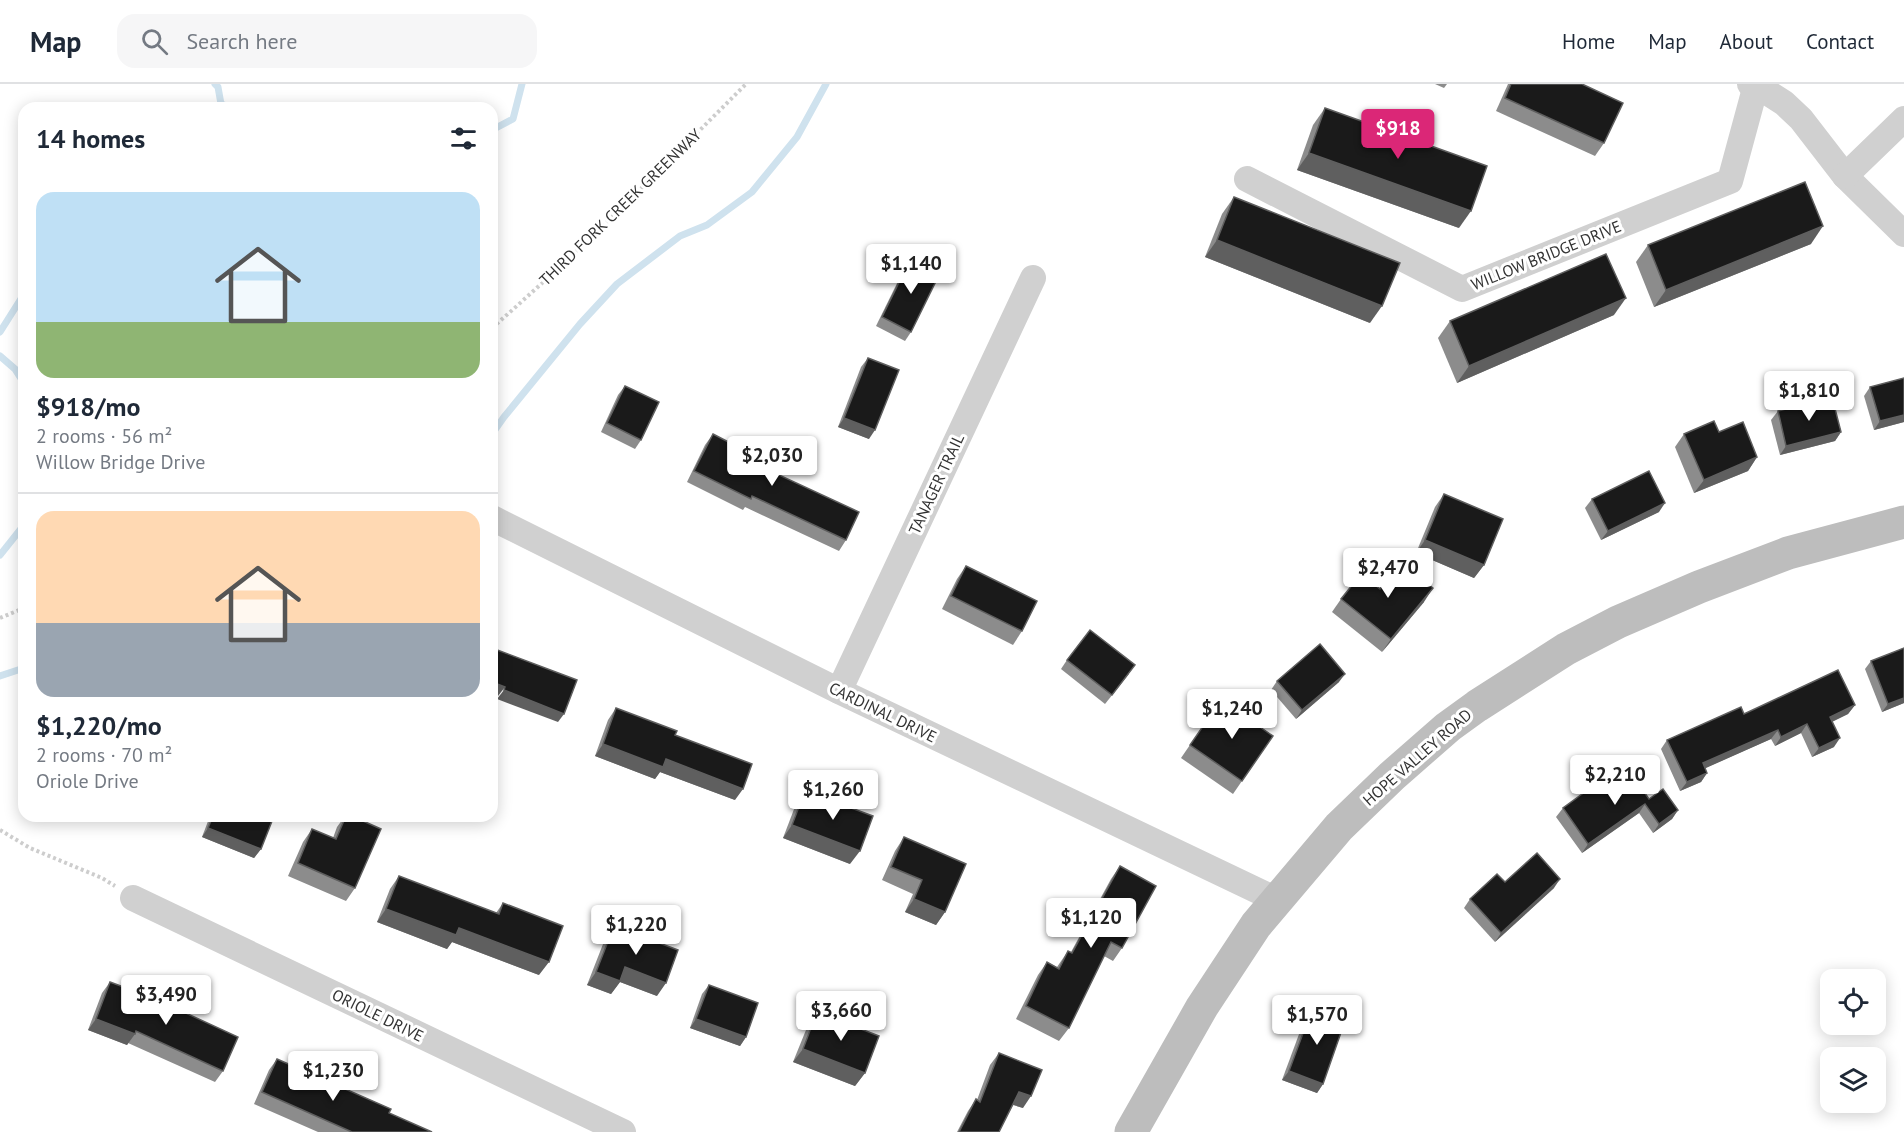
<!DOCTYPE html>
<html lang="en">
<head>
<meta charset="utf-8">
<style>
  body { margin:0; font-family:"PT Sans",sans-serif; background:#f6f6f7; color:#1f2937; height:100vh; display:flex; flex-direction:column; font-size:22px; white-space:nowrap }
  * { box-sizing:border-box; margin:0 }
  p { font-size:20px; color:#747a83 }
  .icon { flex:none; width:33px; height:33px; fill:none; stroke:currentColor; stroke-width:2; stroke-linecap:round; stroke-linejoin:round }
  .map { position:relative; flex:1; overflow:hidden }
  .sheet { position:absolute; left:18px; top:18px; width:480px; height:720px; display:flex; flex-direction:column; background:#fff; border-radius:18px; box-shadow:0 3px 15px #0003 }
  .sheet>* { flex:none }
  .buttons { position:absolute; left:1820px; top:885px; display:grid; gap:12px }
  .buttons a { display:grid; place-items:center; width:66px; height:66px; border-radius:12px; background:#fff; box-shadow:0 3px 15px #0003; font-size:30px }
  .price { position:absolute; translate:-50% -51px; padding:0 14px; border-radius:6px; background:#fff; color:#222; font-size:20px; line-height:39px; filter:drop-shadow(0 2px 3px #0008) }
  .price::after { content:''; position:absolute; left:50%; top:36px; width:18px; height:14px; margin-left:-9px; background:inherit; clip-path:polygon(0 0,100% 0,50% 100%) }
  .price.current { background:#db2777; color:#fff }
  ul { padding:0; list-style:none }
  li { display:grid; align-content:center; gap:12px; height:318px; padding:0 18px }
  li+li { border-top:2px solid #e0e1e3 }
  li span { display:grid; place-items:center; height:186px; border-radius:18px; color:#555 }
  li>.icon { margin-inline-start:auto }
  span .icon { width:108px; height:108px; fill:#fffc; stroke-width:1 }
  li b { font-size:26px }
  h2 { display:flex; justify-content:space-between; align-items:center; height:72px; padding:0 18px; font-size:26px }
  header { display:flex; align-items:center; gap:36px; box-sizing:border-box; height:84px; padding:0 30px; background:#fff; border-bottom:2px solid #e0e1e3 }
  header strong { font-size:28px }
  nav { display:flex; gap:33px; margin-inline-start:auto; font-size:21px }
  .search { width:420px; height:54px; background:#f6f6f7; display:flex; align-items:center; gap:15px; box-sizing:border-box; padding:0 21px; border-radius:18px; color:#747a83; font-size:22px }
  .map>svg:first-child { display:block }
</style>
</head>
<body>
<header>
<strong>Map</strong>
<div class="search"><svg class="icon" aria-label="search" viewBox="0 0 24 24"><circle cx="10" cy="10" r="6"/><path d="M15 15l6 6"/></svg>Search here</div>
<nav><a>Home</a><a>Map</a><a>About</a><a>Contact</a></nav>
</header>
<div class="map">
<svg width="1904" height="1048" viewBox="0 0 1904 1048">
  <rect width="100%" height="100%" fill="#fff"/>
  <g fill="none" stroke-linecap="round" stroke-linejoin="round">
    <g stroke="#cfe2ee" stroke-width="7">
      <path d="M215,0L218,3L221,20"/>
      <path d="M221,20L232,24"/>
      <path d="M492,46L513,35L522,0"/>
      <path d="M0,248L24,210"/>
      <path d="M0,272L15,285L24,299"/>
      <path d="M492,350L504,333L580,240L617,200L680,152L707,141L752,108L797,53L826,0"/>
      <path d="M0,471L24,441"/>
      <path d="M0,592L24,584"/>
    </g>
    <g stroke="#cdcdcd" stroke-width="4" stroke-dasharray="3 3" stroke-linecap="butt">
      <path d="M492,244C580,167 663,83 746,0"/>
      <path d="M0,534L24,524"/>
      <path d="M0,746L30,764L102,794L115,802"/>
    </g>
    <g stroke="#d0d0d0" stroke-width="26">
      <path d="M1750,0L1756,1L1784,19L1801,35L1845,92L1904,150"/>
      <path d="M1845,92L1904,35"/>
      <path d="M1247,95L1462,205L1730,97L1756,1"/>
      <path d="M492,434L839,607L1277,816"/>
      <path d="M839,607L1033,194"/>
      <path d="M133,814L623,1048"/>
    </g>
    <path stroke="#bdbdbd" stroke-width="33" d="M1131,1048L1202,923L1256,841L1339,743L1392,692L1448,643L1477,622L1566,565L1618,538L1699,503L1788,469L1904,438"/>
  </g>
  <g fill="#8c8c8c">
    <path d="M1435,0H1447L1444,4Z"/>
    <path d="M1508,0H1582L1604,59L1595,72L1496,27Z"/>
    <path d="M1325,24L1459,144L1297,86L1313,41Z"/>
    <path d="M1234,113L1370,239L1205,173L1222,130Z"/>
    <path d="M1811,160L1654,223L1636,178L1648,161Z"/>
    <path d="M911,174V248L905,257L876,242L905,183Z"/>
    <path d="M1614,231L1457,299L1438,254L1450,237Z"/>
    <path d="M868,274L869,355L838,343L861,283Z"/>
    <path d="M625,302L641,356L635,365L601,348L618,311Z"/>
    <path d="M1870,303L1904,338L1874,346L1864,312Z"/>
    <path d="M1778,327L1841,348L1835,357L1780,371L1771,336Z"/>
    <path d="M1719,348L1757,373L1748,387L1694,409L1675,363L1684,350Z"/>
    <path d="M713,350L766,385L846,456L839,467L745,423L743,426L687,398L705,361Z"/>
    <path d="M1444,410L1484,481L1474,494L1416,469L1435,423Z"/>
    <path d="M1592,415L1659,428L1601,456L1585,424Z"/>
    <path d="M966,482L1022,547L1013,561L942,525L957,495Z"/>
    <path d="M1380,505L1424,518L1382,568L1332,528L1341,515Z"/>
    <path d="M1904,564V619L1882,628L1865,585L1871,577Z"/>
    <path d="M1067,576L1129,590L1105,620L1061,585Z"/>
    <path d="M1277,597L1339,598L1296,635L1271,606Z"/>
    <path d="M1221,616L1273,652L1233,710L1181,674Z"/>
    <path d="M1855,621L1848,630L1832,638L1834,663L1812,673L1801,649L1775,662L1771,655L1705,684L1707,689L1701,698L1680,707L1661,665L1667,656L1744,630Z"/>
    <path d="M616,624L675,651L735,716L660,688L655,695L595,672L608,636Z"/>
    <path d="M805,707L850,780L783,754L796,720Z"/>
    <path d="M1596,707L1649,715L1678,726L1672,735L1653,749L1639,729L1582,769L1556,733L1563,724Z"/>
    <path d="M210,732H274L261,765L254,774L202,753Z"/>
    <path d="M345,732H352L355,804L346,817L288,792L303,758L312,745L333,754L337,743Z"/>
    <path d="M904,753L945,828L936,841L905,828L913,810L882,796L895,767Z"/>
    <path d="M1120,782L1122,864L1113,877L1104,872L1069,944L1059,957L1016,935L1038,891L1047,878L1057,883L1068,867L1071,868L1111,795Z"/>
    <path d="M399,792L496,829L503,819L539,891L452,858L447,865L377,838L390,805Z"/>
    <path d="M1505,798L1554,804L1495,858L1464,824L1470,815Z"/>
    <path d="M614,842L657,912L620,898L611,910L587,901L605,855Z"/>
    <path d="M110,898L223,987L215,998L128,959L127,961L88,946L102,909Z"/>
    <path d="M709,901L746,953L740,962L690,944L702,910Z"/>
    <path d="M1312,925L1323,1000L1317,1009L1282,996L1305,934Z"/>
    <path d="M817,928L865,989L855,1002L793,978L808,941Z"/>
    <path d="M999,969L1023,1024L1013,1021L999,1048H957L968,1027L976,1015L977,1016L990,981Z"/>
    <path d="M277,975L389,1029L432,1048H318L254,1020L269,986Z"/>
  </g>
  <g fill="#5f5f5f">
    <path d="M1309,69L1471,127L1459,144L1297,86Z"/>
    <path d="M1823,142L1811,160L1654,223L1666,206Z"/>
    <path d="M1217,156L1382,222L1370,239L1205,173Z"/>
    <path d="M1626,214L1614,231L1457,299L1469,282Z"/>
    <path d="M1904,331V338L1874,346L1880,337Z"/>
    <path d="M844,334L875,346L869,355L838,343Z"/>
    <path d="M1841,348L1835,357L1780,371L1786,362Z"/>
    <path d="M1757,373L1748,387L1694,409L1704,396Z"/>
    <path d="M1665,419L1659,428L1601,456L1608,447Z"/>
    <path d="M1425,456L1484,481L1474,494L1416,469Z"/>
    <path d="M1433,504L1424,518L1382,568L1391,555Z"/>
    <path d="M1345,590L1339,598L1296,635L1302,626Z"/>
    <path d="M492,598L505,603L498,612L492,610Z"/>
    <path d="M504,606L564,630L558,638L497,615Z"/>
    <path d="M1904,614V619L1882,628L1888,620Z"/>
    <path d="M1855,621L1848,630L1823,642L1830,633Z"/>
    <path d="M1807,640L1801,649L1775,662L1781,653Z"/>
    <path d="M1778,646L1771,655L1697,688L1703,679Z"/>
    <path d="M1840,654L1834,663L1812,673L1819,664Z"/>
    <path d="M603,660L666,675L743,705L735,716L660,688L655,695L595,672Z"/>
    <path d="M1707,689L1701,698L1680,707L1687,698Z"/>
    <path d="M1645,720L1639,729L1582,769L1588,760Z"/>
    <path d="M1678,726L1672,735L1653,749L1659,740Z"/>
    <path d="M792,741L860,767L850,780L783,754Z"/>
    <path d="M208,744L261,765L254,774L202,753Z"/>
    <path d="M1560,795L1554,804L1495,858L1501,849Z"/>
    <path d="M914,815L945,828L936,841L905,828Z"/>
    <path d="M386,825L459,844L549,878L539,891L452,858L447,865L377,838Z"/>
    <path d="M625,883L666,899L657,912L620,898L611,910L587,901L596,888Z"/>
    <path d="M96,935L135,950L127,961L88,946Z"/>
    <path d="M696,935L746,953L740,962L690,944Z"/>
    <path d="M803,965L865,989L855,1002L793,978Z"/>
    <path d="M1289,987L1323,1000L1317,1009L1282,996Z"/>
    <path d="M1019,1008L1031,1012L1023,1024L1011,1020Z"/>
  </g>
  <g fill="#1a1a1a" stroke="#5f5f5f" stroke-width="1.5">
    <path d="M1511,0H1582L1623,19L1604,59L1505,14Z"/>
    <path d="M1325,24L1487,82L1471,127L1309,69Z"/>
    <path d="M1805,98L1823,142L1666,206L1648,161Z"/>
    <path d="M1234,113L1400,179L1382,222L1217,156Z"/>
    <path d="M1606,170L1626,214L1469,282L1450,237Z"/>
    <path d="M911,174L940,189L911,248L882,233Z"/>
    <path d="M868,274L899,286L875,346L844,334Z"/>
    <path d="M1904,294V331L1880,337L1870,303Z"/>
    <path d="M625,302L659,318L641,356L607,339Z"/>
    <path d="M1832,313L1841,348L1786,362L1778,327Z"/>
    <path d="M1714,337L1719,348L1743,338L1757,373L1704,396L1684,350Z"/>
    <path d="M713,350L769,379L766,385L859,428L846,456L752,412L751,415L694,387Z"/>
    <path d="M1649,387L1665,419L1608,447L1592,415Z"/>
    <path d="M1444,410L1503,435L1484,481L1425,456Z"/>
    <path d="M1402,479L1433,504L1391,555L1341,515L1361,490L1380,505Z"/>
    <path d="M966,482L1037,517L1022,547L951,512Z"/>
    <path d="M1090,546L1135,581L1112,611L1067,576Z"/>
    <path d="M1320,560L1345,590L1302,626L1277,597Z"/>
    <path d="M492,564L577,596L564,630L504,606L505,603L492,598Z"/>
    <path d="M1904,564V614L1888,620L1871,577Z"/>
    <path d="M1838,586L1855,621L1830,633L1840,654L1819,664L1807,640L1781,653L1778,646L1703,679L1707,689L1687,698L1667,656L1741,623L1744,630Z"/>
    <path d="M1221,616L1273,652L1242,697L1190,661Z"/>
    <path d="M616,624L677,647L675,651L752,680L743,705L666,675L663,683L603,660Z"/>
    <path d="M1627,684L1649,715L1663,705L1678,726L1659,740L1645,720L1588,760L1563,724L1593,702L1596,707Z"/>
    <path d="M805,707L873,732L860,767L792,741Z"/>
    <path d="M213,732H274L261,765L208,744Z"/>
    <path d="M346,732H352L381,745L355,804L298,779L312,745L336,755Z"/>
    <path d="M904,753L966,780L945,828L914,815L922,796L891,783Z"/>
    <path d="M1537,769L1560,795L1501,849L1470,815L1497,790L1505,798Z"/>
    <path d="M1120,782L1156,802L1122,864L1111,858L1069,944L1026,922L1047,878L1059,885L1068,867L1072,869Z"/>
    <path d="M399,792L499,830L503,819L563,842L549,878L459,844L456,851L386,825Z"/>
    <path d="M614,842L678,866L666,899L625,883L620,897L596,888Z"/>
    <path d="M110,898L153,914L238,953L223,987L136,947L135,950L96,935Z"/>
    <path d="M709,901L758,919L746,953L696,935Z"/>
    <path d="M1312,925L1345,937L1323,1000L1289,987Z"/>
    <path d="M817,928L879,952L865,989L803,965Z"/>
    <path d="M999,969L1042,986L1031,1012L1019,1008L999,1048H959L976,1015L980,1018Z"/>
    <path d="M277,975L391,1025L389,1029L432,1048H352L262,1008Z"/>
  </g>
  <g text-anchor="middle" stroke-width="6" stroke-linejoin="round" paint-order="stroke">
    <g font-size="16" fill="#333" stroke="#fff">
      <text transform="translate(620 123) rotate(-44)" y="6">THIRD FORK CREEK GREENWAY</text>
      <text transform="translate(1546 171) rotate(-22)" y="6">WILLOW BRIDGE DRIVE</text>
      <text transform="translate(936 400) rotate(-65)" y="6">TANAGER TRAIL</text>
      <text transform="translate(883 628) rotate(26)" y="6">CARDINAL DRIVE</text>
      <text transform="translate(1417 673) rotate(-41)" y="6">HOPE VALLEY ROAD</text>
      <text transform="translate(378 931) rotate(26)" y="6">ORIOLE DRIVE</text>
    </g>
  </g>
</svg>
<div class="buttons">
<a><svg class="icon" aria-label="locate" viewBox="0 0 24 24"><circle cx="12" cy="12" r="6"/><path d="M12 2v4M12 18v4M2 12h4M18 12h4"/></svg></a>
<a><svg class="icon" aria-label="layers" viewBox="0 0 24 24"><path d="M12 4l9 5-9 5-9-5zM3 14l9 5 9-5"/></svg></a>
</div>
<b class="price current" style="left:1398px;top:76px">$918</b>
<b class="price" style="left:911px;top:211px">$1,140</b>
<b class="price" style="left:1809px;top:338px">$1,810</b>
<b class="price" style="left:772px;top:403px">$2,030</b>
<b class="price" style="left:1388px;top:515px">$2,470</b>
<b class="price" style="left:1232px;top:656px">$1,240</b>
<b class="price" style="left:1615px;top:722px">$2,210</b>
<b class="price" style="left:833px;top:737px">$1,260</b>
<b class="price" style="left:1091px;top:865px">$1,120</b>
<b class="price" style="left:636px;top:872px">$1,220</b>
<b class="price" style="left:166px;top:942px">$3,490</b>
<b class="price" style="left:841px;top:958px">$3,660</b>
<b class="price" style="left:1317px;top:962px">$1,570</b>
<b class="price" style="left:333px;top:1018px">$1,230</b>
<section class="sheet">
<h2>14 homes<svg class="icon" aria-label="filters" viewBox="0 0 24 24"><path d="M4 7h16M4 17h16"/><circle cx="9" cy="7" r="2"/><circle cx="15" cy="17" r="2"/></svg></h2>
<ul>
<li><span style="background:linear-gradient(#bfe0f5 70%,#8fb573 0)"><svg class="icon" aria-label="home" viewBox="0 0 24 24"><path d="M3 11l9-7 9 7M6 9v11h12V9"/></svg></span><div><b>$918/mo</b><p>2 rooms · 56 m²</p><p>Willow Bridge Drive</p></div></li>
<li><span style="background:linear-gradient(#ffd9b3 60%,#9aa5b1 0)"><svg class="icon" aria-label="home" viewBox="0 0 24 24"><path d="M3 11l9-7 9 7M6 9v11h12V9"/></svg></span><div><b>$1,220/mo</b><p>2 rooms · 70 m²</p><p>Oriole Drive</p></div></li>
</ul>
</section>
</div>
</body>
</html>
